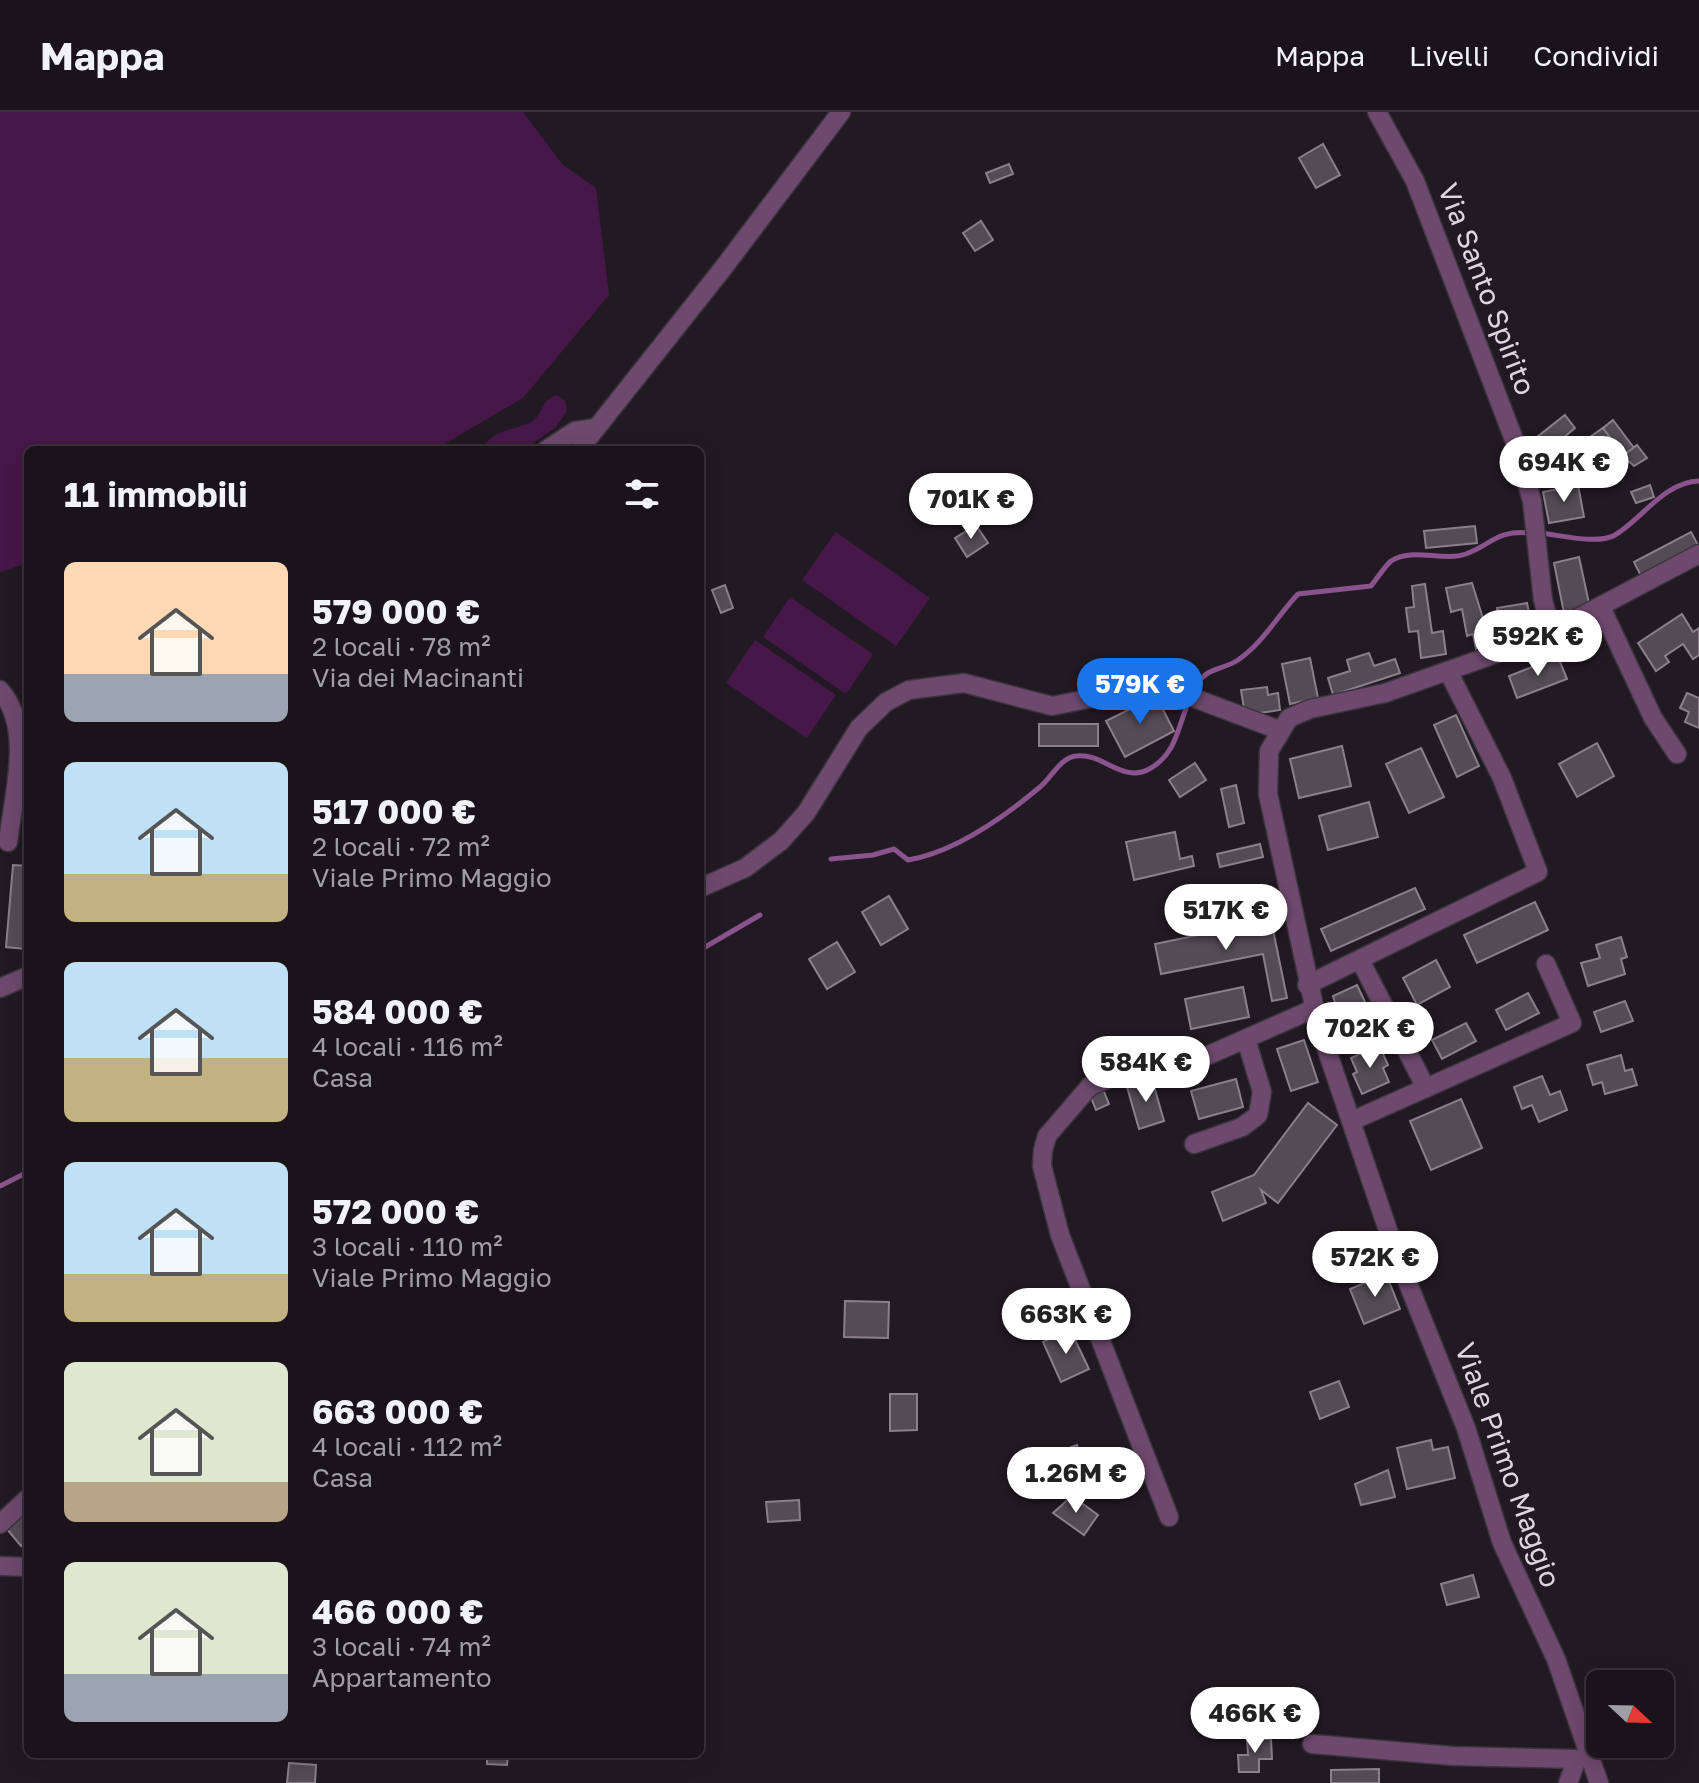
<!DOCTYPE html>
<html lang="it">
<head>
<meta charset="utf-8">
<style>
  body { margin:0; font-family:"Golos Text",sans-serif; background:#272127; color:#f1f3f6; height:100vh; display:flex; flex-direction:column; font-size:30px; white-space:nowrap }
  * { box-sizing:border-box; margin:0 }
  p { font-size:26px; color:#9f9ea2 }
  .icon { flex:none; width:44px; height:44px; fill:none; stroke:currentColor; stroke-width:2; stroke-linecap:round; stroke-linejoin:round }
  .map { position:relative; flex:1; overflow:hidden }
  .panel { position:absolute; left:24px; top:334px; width:680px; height:1312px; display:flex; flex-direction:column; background:#1a141a; border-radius:12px; box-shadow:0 4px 20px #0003,0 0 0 2px #383339 }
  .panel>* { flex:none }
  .needle { width:52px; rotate:112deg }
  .tools { position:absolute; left:1586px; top:1558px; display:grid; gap:16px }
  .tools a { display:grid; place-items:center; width:88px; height:88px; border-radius:12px; background:#1a141a; box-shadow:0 4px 20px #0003,0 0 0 2px #383339; font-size:40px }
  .price { position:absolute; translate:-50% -68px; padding:0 18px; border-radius:28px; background:#fff; color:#222; font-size:26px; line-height:52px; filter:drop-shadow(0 2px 4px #0008) }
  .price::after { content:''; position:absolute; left:50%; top:48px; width:24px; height:18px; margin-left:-12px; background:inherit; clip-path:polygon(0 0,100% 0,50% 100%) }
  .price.active { background:#1a73e8; color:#fff }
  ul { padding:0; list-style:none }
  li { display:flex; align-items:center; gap:24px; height:200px; padding:0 40px }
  li span { display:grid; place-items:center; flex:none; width:224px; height:160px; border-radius:12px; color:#555 }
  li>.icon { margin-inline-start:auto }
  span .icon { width:96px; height:96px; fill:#fffc; stroke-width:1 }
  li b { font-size:34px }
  h2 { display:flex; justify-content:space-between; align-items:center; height:96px; padding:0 40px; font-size:34px }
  header { display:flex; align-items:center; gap:48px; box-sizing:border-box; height:112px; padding:0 40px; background:#1a141a; border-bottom:2px solid #383339 }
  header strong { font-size:38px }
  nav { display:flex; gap:44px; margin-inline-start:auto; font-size:28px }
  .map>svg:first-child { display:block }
</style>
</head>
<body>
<header>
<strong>Mappa</strong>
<nav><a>Mappa</a><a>Livelli</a><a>Condividi</a></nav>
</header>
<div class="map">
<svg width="1699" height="1671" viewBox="0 0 1699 1671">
  <rect width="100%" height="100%" fill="#221a22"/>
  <g fill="#471749">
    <path d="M0,0H523L563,53L596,76L609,183L523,286L434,338H28V451L0,460Z"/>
    <path d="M557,283L565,288L567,299L556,315L524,338H483C490,317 515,319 531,310C544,302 541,287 557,283Z"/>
    <path d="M836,420L930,486L896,534L802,468Z"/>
    <path d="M790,485L873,542L846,582L763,525Z"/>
    <path d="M755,528L836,583L807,626L726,571Z"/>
  </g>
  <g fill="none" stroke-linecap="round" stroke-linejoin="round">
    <g stroke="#8b538d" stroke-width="5">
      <path d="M1540,421C1560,423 1598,433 1615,423C1642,407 1664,370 1699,369"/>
      <path d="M1193,579C1205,554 1219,560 1238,548C1263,531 1278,503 1298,482L1371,474C1377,467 1384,455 1391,449C1412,435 1443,450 1466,442C1492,432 1497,418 1530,421"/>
      <path d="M831,747L873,743L894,737L908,748C955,740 1004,705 1040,675C1052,665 1060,646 1076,644C1103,640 1123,673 1151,656C1177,641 1178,613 1189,589"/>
      <path d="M700,838L760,803"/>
      <path d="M0,1074L28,1060"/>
    </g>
  </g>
  <g fill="#544b54" stroke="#8a7f8a" stroke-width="2">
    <path d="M1323,32L1340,63L1316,76L1299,46Z"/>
    <path d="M1009,52L1013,62L990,71L986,61Z"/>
    <path d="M981,109L993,128L975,139L963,121Z"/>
    <path d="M1565,303L1575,316L1563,326L1571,335L1550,351L1532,329Z"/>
    <path d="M1613,308L1634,336L1623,344L1603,316Z"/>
    <path d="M1603,316L1619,338L1607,347L1590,325Z"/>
    <path d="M1637,333L1647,346L1634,354L1623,344Z"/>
    <path d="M1578,373L1584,405L1549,411L1543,380Z"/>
    <path d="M1650,373L1654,385L1636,391L1631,380Z"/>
    <path d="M976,413L988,431L967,445L955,426Z"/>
    <path d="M1475,414L1477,431L1426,436L1424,419Z"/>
    <path d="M1691,420L1699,435L1642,466L1634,450Z"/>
    <path d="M1579,445L1590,496L1564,501L1554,451Z"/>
    <path d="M1472,471L1486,516L1493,515L1497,533L1476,537L1473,522L1467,524L1462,497L1451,500L1446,476Z"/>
    <path d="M1425,472L1432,521L1443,519L1446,542L1421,546L1418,519L1409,520L1406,496L1414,495L1412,474Z"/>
    <path d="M725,473L733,496L721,501L712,478Z"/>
    <path d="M1527,491L1533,519L1503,525L1497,496Z"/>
    <path d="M1682,502L1693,520L1699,516V543L1693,547L1683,532L1665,544L1669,550L1656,559L1638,531Z"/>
    <path d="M1369,541L1374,554L1395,547L1400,561L1333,583L1328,566L1350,559L1347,548Z"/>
    <path d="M1558,545L1567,567L1517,586L1509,564Z"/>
    <path d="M1310,546L1318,586L1290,592L1282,552Z"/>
    <path d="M1267,575L1268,583L1278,581L1280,598L1245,603L1241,578Z"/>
    <path d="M1687,581L1699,586V616L1685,610L1689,600L1680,596Z"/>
    <path d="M1156,584L1174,619L1125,645L1106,609Z"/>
    <path d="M1456,603L1479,654L1457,665L1434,613Z"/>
    <rect x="1039" y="612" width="59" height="22"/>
    <path d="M1597,631L1614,664L1577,685L1559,652Z"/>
    <path d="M1342,634L1351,674L1299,686L1290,647Z"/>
    <path d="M1421,636L1444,685L1409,701L1386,652Z"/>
    <path d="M1195,651L1206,668L1180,685L1169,668Z"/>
    <path d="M1236,673L1244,711L1229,715L1221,677Z"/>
    <path d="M1369,690L1378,725L1328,738L1319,704Z"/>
    <path d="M1175,720L1180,747L1192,744L1194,754L1134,768L1126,730Z"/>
    <path d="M1260,732L1263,745L1220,755L1217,742Z"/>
    <path d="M13,753L28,754L25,837L6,835Z"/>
    <path d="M1415,776L1425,797L1331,839L1321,817Z"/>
    <path d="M889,784L908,817L881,833L862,800Z"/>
    <path d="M1535,790L1548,818L1477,851L1464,823Z"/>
    <path d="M1271,808L1287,886L1272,889L1263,842L1161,862L1155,832Z"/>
    <path d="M1621,825L1627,845L1621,847L1625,862L1588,874L1581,851L1600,846L1596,833Z"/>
    <path d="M837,830L855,860L827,877L809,847Z"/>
    <path d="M1436,848L1450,875L1417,893L1403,866Z"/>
    <path d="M1357,873L1368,896L1362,899L1367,910L1344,920L1333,884Z"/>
    <path d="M1243,875L1249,905L1191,917L1185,887Z"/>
    <path d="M1528,881L1539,901L1506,918L1496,898Z"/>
    <path d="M1625,889L1633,909L1601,920L1594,900Z"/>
    <path d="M1466,911L1476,929L1442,947L1432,928Z"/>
    <path d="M1304,928L1318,970L1291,979L1277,937Z"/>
    <path d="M1379,933L1388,953L1383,956L1389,970L1362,982L1353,962L1357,960L1351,946Z"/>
    <path d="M1621,943L1625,959L1632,957L1637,973L1605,982L1602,970L1593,973L1587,953Z"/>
    <path d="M1542,964L1550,983L1560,979L1567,998L1539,1010L1532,993L1522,997L1514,975Z"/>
    <path d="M1152,967L1164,1009L1139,1017L1127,975Z"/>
    <path d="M1236,967L1243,995L1199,1007L1191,979Z"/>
    <path d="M1103,977L1109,992L1096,998L1090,983Z"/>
    <path d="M1461,987L1482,1036L1431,1058L1410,1009Z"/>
    <path d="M1308,991L1337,1013L1278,1091L1261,1078L1266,1091L1223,1109L1212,1080L1254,1063Z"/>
    <path d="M1386,1162L1400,1197L1364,1212L1350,1177Z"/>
    <path d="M845,1189L889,1190L888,1226L844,1225Z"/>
    <path d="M1070,1217L1089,1257L1061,1270L1043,1230Z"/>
    <path d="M1339,1269L1349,1295L1320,1307L1310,1280Z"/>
    <path d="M890,1282H917V1318L890,1319Z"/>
    <path d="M1431,1328L1433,1338L1448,1335L1455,1366L1407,1377L1397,1336Z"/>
    <path d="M1077,1333L1085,1356L1063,1364L1054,1341Z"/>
    <path d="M1388,1358L1395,1385L1361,1393L1355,1372Z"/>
    <path d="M1072,1384L1098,1403L1084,1423L1053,1401Z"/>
    <path d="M799,1388L800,1408L768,1410L766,1390Z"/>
    <path d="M28,1399V1427L21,1434L7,1417Z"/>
    <path d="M1473,1463L1479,1485L1447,1493L1441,1472Z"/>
    <path d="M1247,1627H1271L1272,1647H1259V1660H1239L1238,1643H1248Z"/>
    <path d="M487,1642H508L507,1653L487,1652Z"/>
    <path d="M289,1651L316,1653L315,1671H287Z"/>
    <path d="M1379,1657V1671H1331V1658Z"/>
  </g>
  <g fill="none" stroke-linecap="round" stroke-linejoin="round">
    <defs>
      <g id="minor">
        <path d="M1377,0L1415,69L1515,330L1532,389L1543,488L1552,522"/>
        <path d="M546,338L575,319L596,316"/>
        <path d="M579,338L724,155L841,0"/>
        <path d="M1601,495L1653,606L1677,642"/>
        <path d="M0,578C34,616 13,684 8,730"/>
        <path d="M700,776L745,756L781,729L806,701L859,616L886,590L909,578L964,571L1052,594L1153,574L1178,580L1279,618"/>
        <path d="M1360,848L1426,976"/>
        <path d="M1307,873L1538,760L1502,666L1448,559"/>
        <path d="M0,876L28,864"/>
        <path d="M1354,1008L1572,911L1546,852"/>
        <path d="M1194,1032L1242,1015L1258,1003L1262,980L1246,927"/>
        <path d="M1169,1405L1060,1123L1042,1054L1043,1038L1047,1024L1090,974L1119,963L1184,954L1313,897"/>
        <path d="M0,1412L28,1386"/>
        <path d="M0,1454L28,1455"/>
        <path d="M1312,1632L1453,1644L1577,1647"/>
        <path d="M1568,1671L1577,1647L1587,1645"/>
        <path d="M1599,1671L1556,1547L1502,1431L1466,1316L1395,1139L1318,912L1268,682L1269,639L1289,606L1310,597L1385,581L1538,527L1699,442"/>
      </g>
    </defs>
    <use href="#minor" stroke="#3c343c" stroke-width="21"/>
    <use href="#minor" stroke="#6e496f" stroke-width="18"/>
  </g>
  <g text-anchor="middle" stroke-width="6" stroke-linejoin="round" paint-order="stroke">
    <g font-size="28" fill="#ddd7dd" stroke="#221a22">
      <text transform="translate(1487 177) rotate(69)" y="10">Via Santo Spirito</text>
      <text transform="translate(1508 1353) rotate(70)" y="10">Viale Primo Maggio</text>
    </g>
  </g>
</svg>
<div class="tools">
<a><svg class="needle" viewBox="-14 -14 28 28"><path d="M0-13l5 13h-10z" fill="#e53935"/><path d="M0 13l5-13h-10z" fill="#9f9ea2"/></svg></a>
</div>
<b class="price" style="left:1564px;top:392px">694K €</b>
<b class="price" style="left:971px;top:429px">701K €</b>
<b class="price" style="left:1538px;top:566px">592K €</b>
<b class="price active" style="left:1140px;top:614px">579K €</b>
<b class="price" style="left:1226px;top:840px">517K €</b>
<b class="price" style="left:1370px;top:958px">702K €</b>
<b class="price" style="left:1146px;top:992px">584K €</b>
<b class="price" style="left:1375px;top:1187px">572K €</b>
<b class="price" style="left:1066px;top:1244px">663K €</b>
<b class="price" style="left:1076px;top:1403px">1.26M €</b>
<b class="price" style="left:1255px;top:1643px">466K €</b>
<section class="panel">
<h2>11 immobili<svg class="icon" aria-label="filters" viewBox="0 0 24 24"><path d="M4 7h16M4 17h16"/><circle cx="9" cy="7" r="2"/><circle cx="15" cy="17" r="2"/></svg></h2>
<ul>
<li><span style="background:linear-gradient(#ffd9b3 70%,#9aa5b1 0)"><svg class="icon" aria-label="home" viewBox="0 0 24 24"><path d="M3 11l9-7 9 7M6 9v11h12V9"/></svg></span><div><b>579 000 €</b><p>2 locali · 78 m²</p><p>Via dei Macinanti</p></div></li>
<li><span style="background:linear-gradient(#bfe0f5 70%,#c2b280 0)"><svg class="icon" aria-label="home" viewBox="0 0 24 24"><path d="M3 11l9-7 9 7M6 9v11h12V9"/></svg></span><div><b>517 000 €</b><p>2 locali · 72 m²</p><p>Viale Primo Maggio</p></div></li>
<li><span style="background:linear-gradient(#bfe0f5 60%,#c2b280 0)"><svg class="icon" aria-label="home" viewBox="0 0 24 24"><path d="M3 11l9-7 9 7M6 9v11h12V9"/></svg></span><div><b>584 000 €</b><p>4 locali · 116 m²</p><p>Casa</p></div></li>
<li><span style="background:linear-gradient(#bfe0f5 70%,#c2b280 0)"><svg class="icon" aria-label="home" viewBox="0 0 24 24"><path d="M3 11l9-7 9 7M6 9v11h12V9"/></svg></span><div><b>572 000 €</b><p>3 locali · 110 m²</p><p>Viale Primo Maggio</p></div></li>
<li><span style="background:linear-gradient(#dfe7d0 75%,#b9a48a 0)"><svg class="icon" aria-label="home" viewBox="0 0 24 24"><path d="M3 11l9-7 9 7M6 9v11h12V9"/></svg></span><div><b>663 000 €</b><p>4 locali · 112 m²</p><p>Casa</p></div></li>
<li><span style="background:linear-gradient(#dfe7d0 70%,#9aa5b1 0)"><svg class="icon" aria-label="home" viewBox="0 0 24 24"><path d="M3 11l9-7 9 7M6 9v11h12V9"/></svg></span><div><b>466 000 €</b><p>3 locali · 74 m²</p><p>Appartamento</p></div></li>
</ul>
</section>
</div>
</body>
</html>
